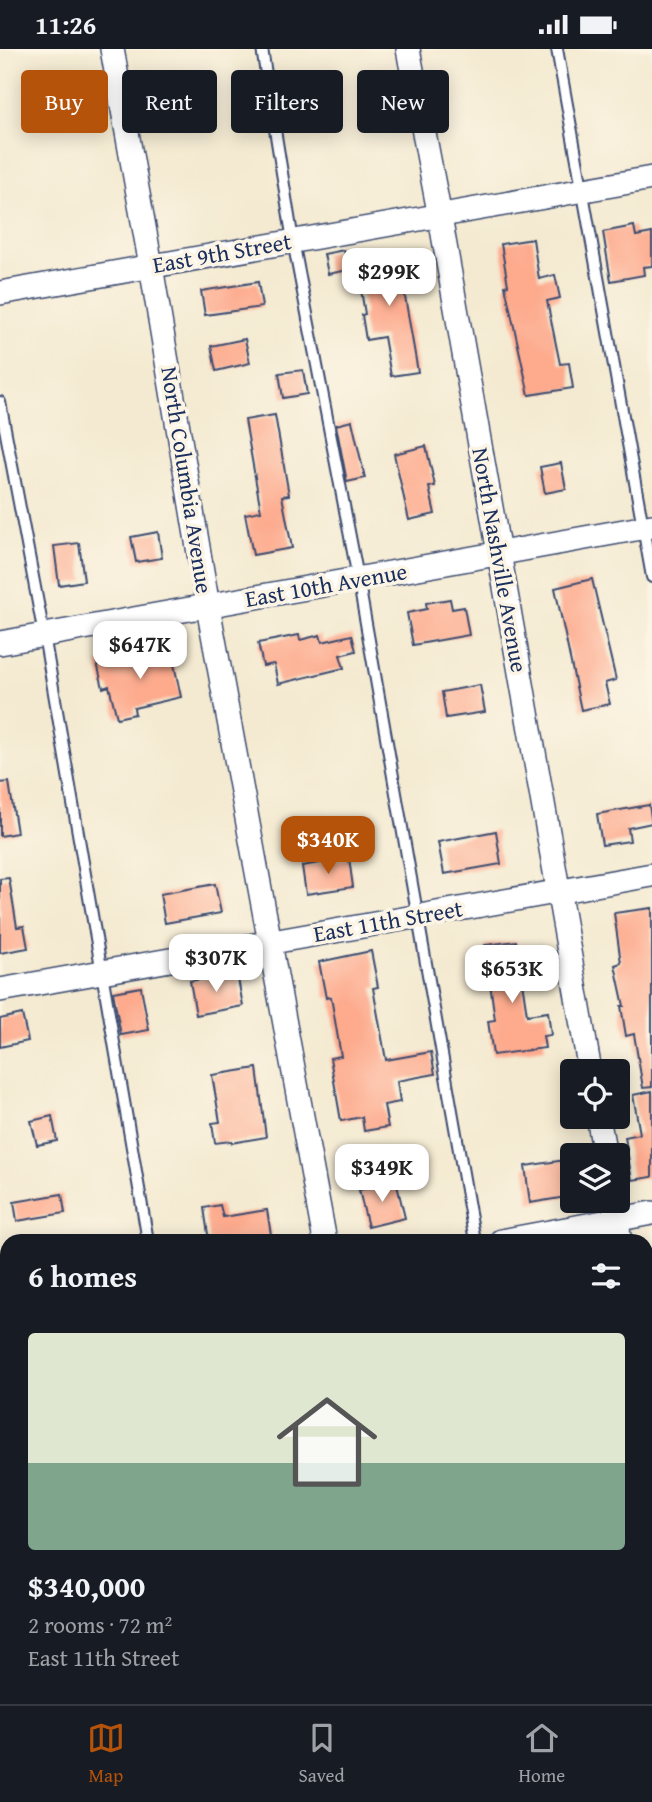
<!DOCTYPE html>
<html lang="en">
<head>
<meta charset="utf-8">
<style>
  body { margin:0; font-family:"Gentium Book Plus",serif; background:#20242c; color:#f1f3f6; height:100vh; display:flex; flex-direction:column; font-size:26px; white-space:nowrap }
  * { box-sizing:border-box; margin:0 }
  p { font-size:23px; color:#9ea1a6 }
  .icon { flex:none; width:38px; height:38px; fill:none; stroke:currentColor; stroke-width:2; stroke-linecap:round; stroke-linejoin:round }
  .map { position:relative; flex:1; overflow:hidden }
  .panel { position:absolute; left:0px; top:1185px; width:653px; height:471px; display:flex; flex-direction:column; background:#171b24; border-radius:21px 21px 0 0; box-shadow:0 4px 18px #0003 }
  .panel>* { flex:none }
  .hud { position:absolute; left:21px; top:21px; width:611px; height:63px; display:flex; gap:14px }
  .fabs { position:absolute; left:560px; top:1010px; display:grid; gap:14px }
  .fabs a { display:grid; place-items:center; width:70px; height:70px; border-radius:7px; background:#171b24; box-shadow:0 4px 18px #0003; font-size:35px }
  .price { position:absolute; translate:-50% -60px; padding:0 16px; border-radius:14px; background:#fff; color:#222; font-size:23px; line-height:46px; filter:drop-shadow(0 2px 4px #0008) }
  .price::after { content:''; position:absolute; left:50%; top:42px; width:21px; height:16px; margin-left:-10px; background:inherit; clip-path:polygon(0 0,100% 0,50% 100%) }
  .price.active { background:#b45309; color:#fff }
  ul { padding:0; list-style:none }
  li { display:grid; align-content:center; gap:14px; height:371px; padding:0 28px }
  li+li { border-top:2px solid #363941 }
  li span { display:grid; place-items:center; height:217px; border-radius:7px; color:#555 }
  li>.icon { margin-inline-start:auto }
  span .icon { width:126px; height:126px; fill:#fffc; stroke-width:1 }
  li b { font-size:30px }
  h2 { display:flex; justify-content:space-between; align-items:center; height:84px; padding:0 28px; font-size:30px }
  .tag { padding:0 24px; border-radius:7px; background:#171b24; box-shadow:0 4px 18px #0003; font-size:24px; line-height:63px }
  .tag.active { background:#b45309; color:#fff }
  .status { display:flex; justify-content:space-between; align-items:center; height:49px; padding:0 35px; background:#171b24; direction:ltr }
  .status svg { height:19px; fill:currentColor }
  .tab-bar { display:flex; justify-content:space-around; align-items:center; height:98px; border-top:2px solid #363941; background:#171b24; font-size:19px; color:#9ea1a6 }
  .tab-bar a { display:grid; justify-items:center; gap:4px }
  .tab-bar .active { color:#b45309 }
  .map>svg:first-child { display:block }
</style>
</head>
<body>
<div class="status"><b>11:26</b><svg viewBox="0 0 49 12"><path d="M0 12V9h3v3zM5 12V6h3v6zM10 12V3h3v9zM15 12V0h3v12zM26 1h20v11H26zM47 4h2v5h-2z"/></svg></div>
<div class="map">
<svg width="652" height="1655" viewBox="0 0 652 1655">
  <rect width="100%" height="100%" fill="#fcf5e5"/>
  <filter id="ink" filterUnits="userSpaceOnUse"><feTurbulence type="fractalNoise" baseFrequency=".0143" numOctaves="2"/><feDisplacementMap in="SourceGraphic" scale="14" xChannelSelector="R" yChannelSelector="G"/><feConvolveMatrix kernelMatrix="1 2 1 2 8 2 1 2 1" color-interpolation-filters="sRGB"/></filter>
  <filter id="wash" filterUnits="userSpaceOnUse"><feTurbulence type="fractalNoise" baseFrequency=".00686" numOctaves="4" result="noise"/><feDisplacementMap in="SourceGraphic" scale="28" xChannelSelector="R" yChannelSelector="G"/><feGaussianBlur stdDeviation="1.57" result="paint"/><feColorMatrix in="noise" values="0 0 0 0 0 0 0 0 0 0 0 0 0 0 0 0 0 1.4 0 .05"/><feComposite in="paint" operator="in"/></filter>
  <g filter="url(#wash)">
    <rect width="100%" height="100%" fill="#f4ead1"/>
    <g id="blocks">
      <g fill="#fdaa8d">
        <path d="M634,177L636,187L652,184V217L643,218L644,226L611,232L603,183Z"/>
        <path d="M533,190L539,230L555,226L560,249L547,252L560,315L569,314L573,339L529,346L505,237L508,236L501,195Z"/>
        <path d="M344,201L348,221L328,225L324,205Z"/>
        <path d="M391,205L393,211L412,208L417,234L403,236L418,323L391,327L384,288L366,291L362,266L365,265L356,210Z"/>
        <path d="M258,233L262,258L205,266L201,242Z"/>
        <path d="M245,290L250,314L216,322L211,297Z"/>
        <path d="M303,321L307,345L283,349L279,324Z"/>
        <path d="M275,366L289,446L282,447L292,499L253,506L245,465L261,462L245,371Z"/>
        <path d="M352,372L365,429L347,433L336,376Z"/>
        <path d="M426,397L435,437L429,438L435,465L409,471L394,405Z"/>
        <path d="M561,414L566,440L545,444L540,418Z"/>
        <path d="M158,483L162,509L136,513L131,488Z"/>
        <path d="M79,494L84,532L59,536L54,497Z"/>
        <path d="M592,530L616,631L605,634L610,655L581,661L555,539Z"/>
        <path d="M450,550L452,560L464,558L469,586L413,596L407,564L427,560L426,554Z"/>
        <path d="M299,586L300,591L320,586L322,593L352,586L356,602L340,606L344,619L278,635L274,615L263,617L258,594Z"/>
        <path d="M171,601L181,648L134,659L135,665L117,669L109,637L103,639L97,614Z"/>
        <path d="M480,636L485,663L446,669L442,643Z"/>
        <path d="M9,733L17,784L0,787V734Z"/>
        <path d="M649,756L652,774L628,779L630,792L602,796L597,765Z"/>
        <path d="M496,782L501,815L444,825L438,793Z"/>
        <path d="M349,809L353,838L306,845L302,817Z"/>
        <path d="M9,829L17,878L24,877L28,899L0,904V830Z"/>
        <path d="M215,835L221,864L165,874L160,845Z"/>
        <path d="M652,859V1038L643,1039L634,985L626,987L621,957H624L615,916L621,914L614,864Z"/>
        <path d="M516,892L527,966L548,963L551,986L543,987L545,999L493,1006L488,972L495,971L485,896Z"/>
        <path d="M371,902L378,938L373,939L386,1011L431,1003L435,1025L397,1032L400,1053L384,1056L388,1078L364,1082L362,1068L341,1072L330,1009L341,1007L331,948L326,949L319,913Z"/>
        <path d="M237,924L243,957L196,966L190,932Z"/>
        <path d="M141,938L149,981L121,986L113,943Z"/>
        <path d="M22,965L28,992L0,998V970Z"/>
        <path d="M257,1019L266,1088L232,1094L231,1092L215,1094L212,1074L220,1073L212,1026Z"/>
        <path d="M652,1042V1128L632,1131L625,1088L640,1085L633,1046Z"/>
        <path d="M52,1067L57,1092L37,1096L31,1072Z"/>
        <path d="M572,1110V1147L530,1154L525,1117Z"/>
        <path d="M396,1132L405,1169L368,1178L359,1141Z"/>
        <path d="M62,1145L65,1164L17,1172L14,1153Z"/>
        <path d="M220,1156L223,1168L267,1161L272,1192H209L204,1159Z"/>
      </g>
    </g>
  </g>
  <g filter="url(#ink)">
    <use href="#blocks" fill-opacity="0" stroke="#3c4b6f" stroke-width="2"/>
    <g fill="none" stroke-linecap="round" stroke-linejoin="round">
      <defs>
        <g id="lane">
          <path d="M262,0L293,192L358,529L475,1192"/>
          <path d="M557,0L652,528"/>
          <path d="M0,353L44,586L148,1192"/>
          <path d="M230,1648L232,1655"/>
          <path d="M555,1648L556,1655"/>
        </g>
        <g id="street">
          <path d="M112,0L151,217L208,558L325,1192"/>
          <path d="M408,0L440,168L590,1022"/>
          <path d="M0,244L652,129"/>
          <path d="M0,594L652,477"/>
          <path d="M0,941L652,826"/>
          <path d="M598,1068L605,1106"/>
          <path d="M613,1152L620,1192"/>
          <path d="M501,1192L652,1164"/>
          <path d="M0,1280L7,1279"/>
          <path d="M646,1333L652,1367"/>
          <path d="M646,1516L652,1515"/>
          <path d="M0,1633L7,1631"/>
          <path d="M407,1648L409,1655"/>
        </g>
        <g id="secondary">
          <path d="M0,1419L7,1456"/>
          <path d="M40,1655V1648"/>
        </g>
      </defs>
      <use href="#lane" stroke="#3c4b6f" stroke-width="14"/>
      <use href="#street" stroke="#3c4b6f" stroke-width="26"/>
      <use href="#secondary" stroke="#3c4b6f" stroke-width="35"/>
      <use href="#lane" stroke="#fff" stroke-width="10"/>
      <use href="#street" stroke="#fff" stroke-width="23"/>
      <use href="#secondary" stroke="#fff" stroke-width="32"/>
    </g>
  </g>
  <g text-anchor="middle" stroke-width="7" stroke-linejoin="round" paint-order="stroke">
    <g font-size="23" fill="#1b2f5e" stroke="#fcf5e5">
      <text transform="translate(222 204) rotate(-10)" y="8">East 9th Street</text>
      <text transform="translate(187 431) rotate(81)" y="8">North Columbia Avenue</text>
      <text transform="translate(500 511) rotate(80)" y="8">North Nashville Avenue</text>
      <text transform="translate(326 536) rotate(-10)" y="8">East 10th Avenue</text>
      <text transform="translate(388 872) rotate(-10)" y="8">East 11th Street</text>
    </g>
  </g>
</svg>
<div class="fabs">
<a><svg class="icon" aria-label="locate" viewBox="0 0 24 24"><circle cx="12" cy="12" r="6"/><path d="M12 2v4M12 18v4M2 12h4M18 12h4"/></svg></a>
<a><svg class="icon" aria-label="layers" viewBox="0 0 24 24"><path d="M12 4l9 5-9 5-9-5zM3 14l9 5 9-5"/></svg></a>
</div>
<b class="price" style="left:389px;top:259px">$299K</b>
<b class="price" style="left:140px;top:632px">$647K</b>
<b class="price active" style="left:328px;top:827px">$340K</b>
<b class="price" style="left:216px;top:945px">$307K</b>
<b class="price" style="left:512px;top:956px">$653K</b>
<b class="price" style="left:382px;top:1155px">$349K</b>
<div class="hud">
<a class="tag active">Buy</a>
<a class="tag">Rent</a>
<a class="tag">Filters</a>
<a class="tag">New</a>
</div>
<section class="panel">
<h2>6 homes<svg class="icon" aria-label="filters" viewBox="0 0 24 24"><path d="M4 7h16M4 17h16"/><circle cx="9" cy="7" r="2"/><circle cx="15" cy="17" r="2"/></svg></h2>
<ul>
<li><span style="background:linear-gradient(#dfe7d0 60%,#7fa58c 0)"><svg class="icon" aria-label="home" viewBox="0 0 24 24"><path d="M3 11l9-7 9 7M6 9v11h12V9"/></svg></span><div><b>$340,000</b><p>2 rooms · 72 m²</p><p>East 11th Street</p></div></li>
</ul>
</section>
</div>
<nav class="tab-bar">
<a class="active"><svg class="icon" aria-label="map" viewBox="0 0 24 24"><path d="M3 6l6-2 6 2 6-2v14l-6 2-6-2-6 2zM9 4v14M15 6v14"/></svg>Map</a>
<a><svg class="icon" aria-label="saved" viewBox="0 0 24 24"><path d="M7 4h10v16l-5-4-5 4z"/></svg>Saved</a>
<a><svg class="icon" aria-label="home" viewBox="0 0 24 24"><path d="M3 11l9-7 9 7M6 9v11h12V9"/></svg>Home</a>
</nav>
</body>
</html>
